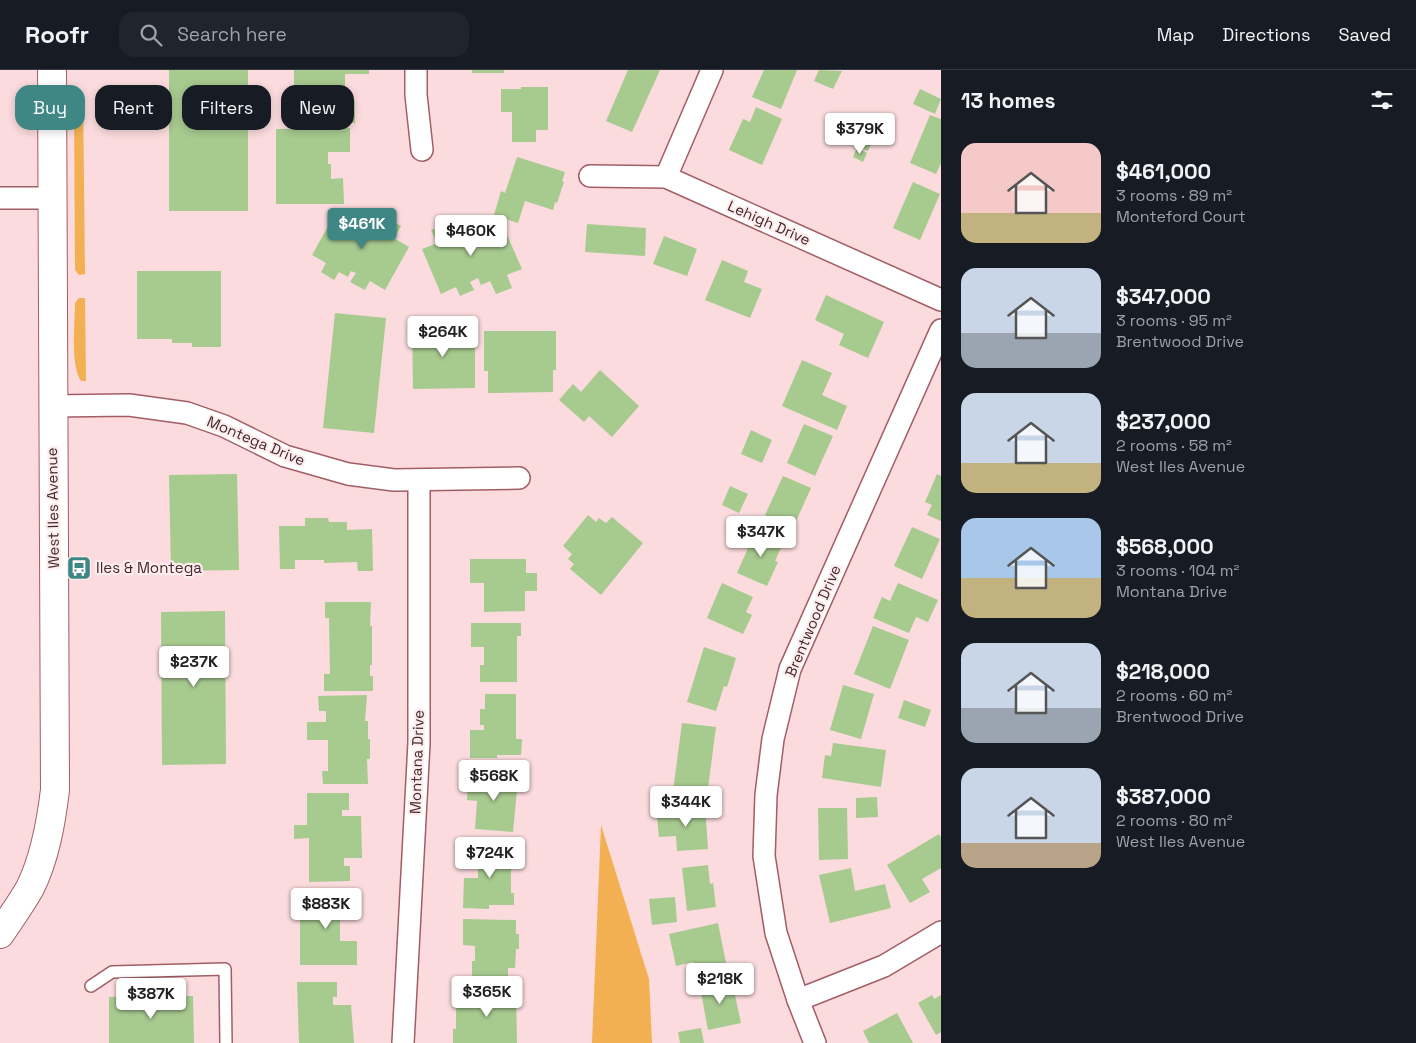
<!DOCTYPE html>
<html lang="en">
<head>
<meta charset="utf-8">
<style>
  body { margin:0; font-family:"Space Grotesk",sans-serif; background:#20242c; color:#f1f3f6; height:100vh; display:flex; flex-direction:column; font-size:19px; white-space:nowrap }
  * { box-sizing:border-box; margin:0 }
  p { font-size:16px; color:#9ea1a6 }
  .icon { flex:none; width:28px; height:28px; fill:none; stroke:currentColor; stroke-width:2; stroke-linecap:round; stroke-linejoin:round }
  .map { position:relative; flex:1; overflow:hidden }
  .sheet { display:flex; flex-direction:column; background:#171b24; width:475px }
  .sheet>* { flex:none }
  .top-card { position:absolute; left:15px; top:15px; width:475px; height:45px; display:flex; gap:10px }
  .price { position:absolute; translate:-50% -42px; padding:0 11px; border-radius:5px; background:#fff; color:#222; font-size:16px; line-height:32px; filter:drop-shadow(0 1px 2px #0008) }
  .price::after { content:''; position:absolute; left:50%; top:30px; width:15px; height:11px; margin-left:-8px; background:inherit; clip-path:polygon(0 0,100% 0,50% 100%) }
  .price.active { background:#3f8785; color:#fff }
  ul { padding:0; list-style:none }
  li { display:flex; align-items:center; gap:15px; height:125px; padding:0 20px }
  li span { display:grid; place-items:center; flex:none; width:140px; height:100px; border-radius:15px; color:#555 }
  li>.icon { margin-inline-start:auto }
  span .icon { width:60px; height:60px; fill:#fffc; stroke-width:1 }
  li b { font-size:21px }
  h2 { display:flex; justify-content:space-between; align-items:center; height:60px; padding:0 20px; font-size:21px }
  .chip { padding:0 18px; border-radius:15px; background:#171b24; box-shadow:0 2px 8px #0003; font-size:18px; line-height:45px }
  .chip.active { background:#3f8785; color:#fff }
  header { display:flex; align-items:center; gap:30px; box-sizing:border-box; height:70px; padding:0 25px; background:#171b24; border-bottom:1px solid #363941 }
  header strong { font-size:24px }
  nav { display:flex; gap:28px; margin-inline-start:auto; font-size:18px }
  .search { width:350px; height:45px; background:#20242c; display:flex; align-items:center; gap:12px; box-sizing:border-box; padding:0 18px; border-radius:15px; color:#9ea1a6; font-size:19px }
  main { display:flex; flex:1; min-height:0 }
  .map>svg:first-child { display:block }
</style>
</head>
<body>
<header>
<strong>Roofr</strong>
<div class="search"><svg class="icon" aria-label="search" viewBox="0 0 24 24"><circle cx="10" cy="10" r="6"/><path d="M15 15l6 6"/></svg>Search here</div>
<nav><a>Map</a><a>Directions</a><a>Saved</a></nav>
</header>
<main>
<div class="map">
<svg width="941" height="973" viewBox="0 0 941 973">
  <rect width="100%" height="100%" fill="#fbdbdd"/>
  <g fill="#f2b053">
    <path d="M83,22L85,204L79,205L75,200L74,29Z"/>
    <path d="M79,228H85L86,311H81C70,294 75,254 75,233Z"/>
    <path d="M601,755L649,909L652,973H592Z"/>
  </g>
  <g fill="#a7ca8f">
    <rect x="169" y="0" width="79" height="141"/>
    <path d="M294,0H369V4H345V30H355V53H300V31H289V16H294Z"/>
    <rect x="472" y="0" width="32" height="3"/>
    <path d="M628,0H660L632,62L606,51Z"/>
    <path d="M764,0H797L781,39L752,27Z"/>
    <path d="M819,0L842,1L833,19L814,11Z"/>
    <path d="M521,17H548V60H536V72H512V42H501V19H521Z"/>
    <path d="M920,19L941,29L935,44L913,34Z"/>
    <path d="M756,37L782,49L762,95L729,80L743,49L750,52Z"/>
    <path d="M930,45L941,49V93L936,104L910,93Z"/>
    <path d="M350,58V82H328V94H331V109L343,108L344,134H276V59Z"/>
    <path d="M862,67L872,72L868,81L858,77Z"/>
    <path d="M857,78L867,83L863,92L853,87Z"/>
    <path d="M517,87L565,102L562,111L564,112L557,133L555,132L553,140L525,131L518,153L494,145L501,121L505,123Z"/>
    <path d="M913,112L940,124L920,170L893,158Z"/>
    <path d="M358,140L375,150L379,144L401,156L394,168L409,177L385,220L370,211L365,220L350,212L356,203L351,201L348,207L339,202L334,210L321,202L326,193L312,185L335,144L350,153Z"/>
    <path d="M479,148L484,161L499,154L504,166L507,165L522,199L507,205L512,218L496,224L490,211L481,215L478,208L470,212L474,220L460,226L456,217L441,224L422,179L437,173L431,160L454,151L456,157Z"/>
    <path d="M587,154L646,158L645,186L585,182Z"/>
    <path d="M664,166L697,179L687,206L653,194Z"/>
    <path d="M722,190L748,201L744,212L762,219L750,248L705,230Z"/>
    <path d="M137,201H221V277H192V273H172V269H137Z"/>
    <path d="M826,225L884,252L868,288L839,275L844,264L815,250Z"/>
    <path d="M335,243L386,248L374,363L323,358Z"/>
    <path d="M412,257H470V269H475V318L413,319Z"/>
    <path d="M484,261H556V300H553V322L488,323V301H484Z"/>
    <path d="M802,290L832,303L822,325L847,336L837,360L782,336Z"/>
    <path d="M600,300L639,336L612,367L589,346L584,352L559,330L573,314L581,322Z"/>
    <path d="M804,354L833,366L815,406L787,393Z"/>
    <path d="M751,360L772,370L762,393L741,384Z"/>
    <path d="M237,404L239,500L171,501L169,405Z"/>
    <path d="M937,404L941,406V451L927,445L932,435L925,432Z"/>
    <path d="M783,406L811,418L793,458L765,445Z"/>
    <path d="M730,416L748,424L739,443L722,435Z"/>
    <path d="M588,445L596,452L599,448L606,453L612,447L643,473L601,525L570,499L574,494L568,489L572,484L563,476Z"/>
    <path d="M305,448H328L329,452H347V460L372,459L373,501H358L357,492L324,493V490H295V499H280L279,456H305Z"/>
    <path d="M912,457L940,469L922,509L894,496Z"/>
    <path d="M757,458L784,471L775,491L778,492L767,516L737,503Z"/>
    <path d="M470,489H526V503H537V521H525V541L484,542V513H470Z"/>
    <path d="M722,513L753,527L746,542L752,545L743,564L707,548Z"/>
    <path d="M898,513L938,530L928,552L916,547L909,563L873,548L882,527L890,531Z"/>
    <path d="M325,532H371L370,556H372V595H370V606H373V621H324V604H330L329,548H325Z"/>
    <path d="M225,541L226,694L162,695L161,542Z"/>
    <path d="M471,553H521V566H517V612H480V595H484V577H471Z"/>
    <path d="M873,556L909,570L890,619L854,604Z"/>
    <path d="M704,577L736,588L727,617L724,616L716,641L687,632Z"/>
    <path d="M843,615L874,624L861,669L830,660Z"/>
    <path d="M485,624H516V669H522L521,685H497V688H470V660H484V655H480V639H485Z"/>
    <path d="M367,625L365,651H368V669H370V689H367L368,714H323L322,701H328V670H307V652H326V641H319L318,626Z"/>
    <path d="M904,630L931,640L925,657L898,648Z"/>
    <path d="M682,653L716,657L707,726L673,721Z"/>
    <path d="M833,673L886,680L881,717L822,708L825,685L831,686Z"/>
    <path d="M469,705L518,709L513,762L475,759L477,731L467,730Z"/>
    <path d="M307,723H349V740H342V746H361L362,788H344V796H350V811L309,812V768L294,769V755H307Z"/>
    <path d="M877,727L878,747L856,748V728Z"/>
    <path d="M705,735L708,779L677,781L676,766L659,767L657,747L675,745L674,737Z"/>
    <path d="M818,738H847L848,789L819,790Z"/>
    <path d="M939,764L941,768V798L922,809L930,822L910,833L887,795Z"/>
    <path d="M478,775H511V823H514V835H489V839L463,838L464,808H478Z"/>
    <path d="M708,795L710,814L713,813L716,837L687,841L682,798Z"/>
    <path d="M851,798L855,821L885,814L891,838L830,853L819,805Z"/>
    <path d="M300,825H357V847H340V871H357V895H300Z"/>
    <path d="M675,827L677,852L652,855L649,829Z"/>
    <path d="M463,849L516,850V864H519V879H516L515,898H508V911L472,910V891H475V876L463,875Z"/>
    <path d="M718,853L727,898L696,905L693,892L676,896L669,864Z"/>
    <path d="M732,911L741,953L708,960L700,917Z"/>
    <path d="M297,912H337V927H333V935H351L354,973H299Z"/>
    <path d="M462,921H516L517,973H453V959H456V936H462Z"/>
    <path d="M932,925L934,929L941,925V962L936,965L918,933Z"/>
    <path d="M193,926L194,973H109V927Z"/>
    <path d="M897,943L913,973H869L863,961Z"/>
    <path d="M701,958L704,973H680L678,962Z"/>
  </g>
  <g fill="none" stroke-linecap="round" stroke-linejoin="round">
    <defs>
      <path id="service" d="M91,916L112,902L225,899L226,973"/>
      <g id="minor">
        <path d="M416,0V25L422,80"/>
        <path d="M590,106L666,107L941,230"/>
        <path d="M666,107L712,0"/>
        <path d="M0,128H51"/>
        <path d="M52,336L129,335L187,343L224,356L285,386L348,404L394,410L519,408"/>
        <path d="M798,930L884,896L941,862"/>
        <path d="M403,973L419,673V410"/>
        <path d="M815,973L798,930L776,863L764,786L766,725L773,669L790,599L941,260"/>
      </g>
      <path id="tertiary" d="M0,864C10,849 21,834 30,818C45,788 51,753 55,720L52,0"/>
    </defs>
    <use href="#service" stroke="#a25e65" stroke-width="14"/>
    <use href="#minor" stroke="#a25e65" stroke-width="24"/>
    <use href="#tertiary" stroke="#a25e65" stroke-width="30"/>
    <use href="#service" stroke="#fff" stroke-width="11"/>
    <use href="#minor" stroke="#fff" stroke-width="21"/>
    <use href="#tertiary" stroke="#fff" stroke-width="28"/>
  </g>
  <defs>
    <symbol id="bus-square" viewBox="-11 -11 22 22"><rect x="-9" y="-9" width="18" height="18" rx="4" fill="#3f8785" stroke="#fdedee"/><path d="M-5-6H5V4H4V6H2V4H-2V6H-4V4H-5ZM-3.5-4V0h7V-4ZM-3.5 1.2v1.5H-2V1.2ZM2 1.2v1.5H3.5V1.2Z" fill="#fff"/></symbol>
  </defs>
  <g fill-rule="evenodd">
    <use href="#bus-square" x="65" y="484" width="28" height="28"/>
  </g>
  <g text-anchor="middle" stroke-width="4.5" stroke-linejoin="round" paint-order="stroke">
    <g font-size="15" fill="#45282b" stroke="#fdedee">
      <text transform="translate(769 153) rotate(24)" y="5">Lehigh Drive</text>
      <text transform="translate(256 371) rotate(23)" y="5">Montega Drive</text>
      <text transform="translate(53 438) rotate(-91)" y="5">West Iles Avenue</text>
      <text transform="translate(813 551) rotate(-67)" y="5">Brentwood Drive</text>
      <text transform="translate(417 692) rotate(-88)" y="5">Montana Drive</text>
    </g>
    <g font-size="15" fill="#45282b" stroke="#fdedee" text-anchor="start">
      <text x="96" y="503">Iles &amp; Montega</text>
    </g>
  </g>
</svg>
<b class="price" style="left:860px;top:85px">$379K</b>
<b class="price active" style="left:362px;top:180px">$461K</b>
<b class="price" style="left:471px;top:187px">$460K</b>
<b class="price" style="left:443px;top:288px">$264K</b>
<b class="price" style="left:761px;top:488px">$347K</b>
<b class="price" style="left:194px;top:618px">$237K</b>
<b class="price" style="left:494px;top:732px">$568K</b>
<b class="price" style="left:686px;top:758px">$344K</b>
<b class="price" style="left:490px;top:809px">$724K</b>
<b class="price" style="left:326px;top:860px">$883K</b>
<b class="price" style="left:720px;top:935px">$218K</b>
<b class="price" style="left:487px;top:948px">$365K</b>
<b class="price" style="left:151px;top:950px">$387K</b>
<div class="top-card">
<a class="chip active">Buy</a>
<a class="chip">Rent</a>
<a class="chip">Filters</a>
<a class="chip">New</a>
</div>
</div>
<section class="sheet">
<h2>13 homes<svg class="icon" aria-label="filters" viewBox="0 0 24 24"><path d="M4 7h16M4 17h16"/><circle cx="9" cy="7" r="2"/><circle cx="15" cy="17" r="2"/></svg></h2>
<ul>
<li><span style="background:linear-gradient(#f6c9c9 70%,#c2b280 0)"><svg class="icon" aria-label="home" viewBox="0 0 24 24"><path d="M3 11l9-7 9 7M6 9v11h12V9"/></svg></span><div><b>$461,000</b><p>3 rooms · 89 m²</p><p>Monteford Court</p></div></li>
<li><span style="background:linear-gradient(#c9d6e8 65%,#9aa5b1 0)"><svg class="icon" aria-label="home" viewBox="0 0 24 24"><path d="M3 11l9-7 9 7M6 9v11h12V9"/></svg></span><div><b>$347,000</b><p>3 rooms · 95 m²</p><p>Brentwood Drive</p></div></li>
<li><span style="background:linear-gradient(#c9d6e8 70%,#c2b280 0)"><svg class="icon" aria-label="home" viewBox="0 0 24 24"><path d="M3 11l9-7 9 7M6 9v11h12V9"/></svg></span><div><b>$237,000</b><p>2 rooms · 58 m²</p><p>West Iles Avenue</p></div></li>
<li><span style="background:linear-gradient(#a9c7e8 60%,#c2b280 0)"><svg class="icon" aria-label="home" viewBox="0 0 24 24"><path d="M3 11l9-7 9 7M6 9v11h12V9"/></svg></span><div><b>$568,000</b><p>3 rooms · 104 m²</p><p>Montana Drive</p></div></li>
<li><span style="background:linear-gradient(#c9d6e8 65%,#9aa5b1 0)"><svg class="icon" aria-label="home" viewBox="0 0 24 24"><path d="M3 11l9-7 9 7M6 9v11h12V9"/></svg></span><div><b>$218,000</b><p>2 rooms · 60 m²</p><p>Brentwood Drive</p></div></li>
<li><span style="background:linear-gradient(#c9d6e8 75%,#b9a48a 0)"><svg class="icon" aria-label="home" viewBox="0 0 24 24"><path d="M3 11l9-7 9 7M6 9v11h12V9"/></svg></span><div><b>$387,000</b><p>2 rooms · 80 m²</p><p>West Iles Avenue</p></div></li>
</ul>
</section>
</main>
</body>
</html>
